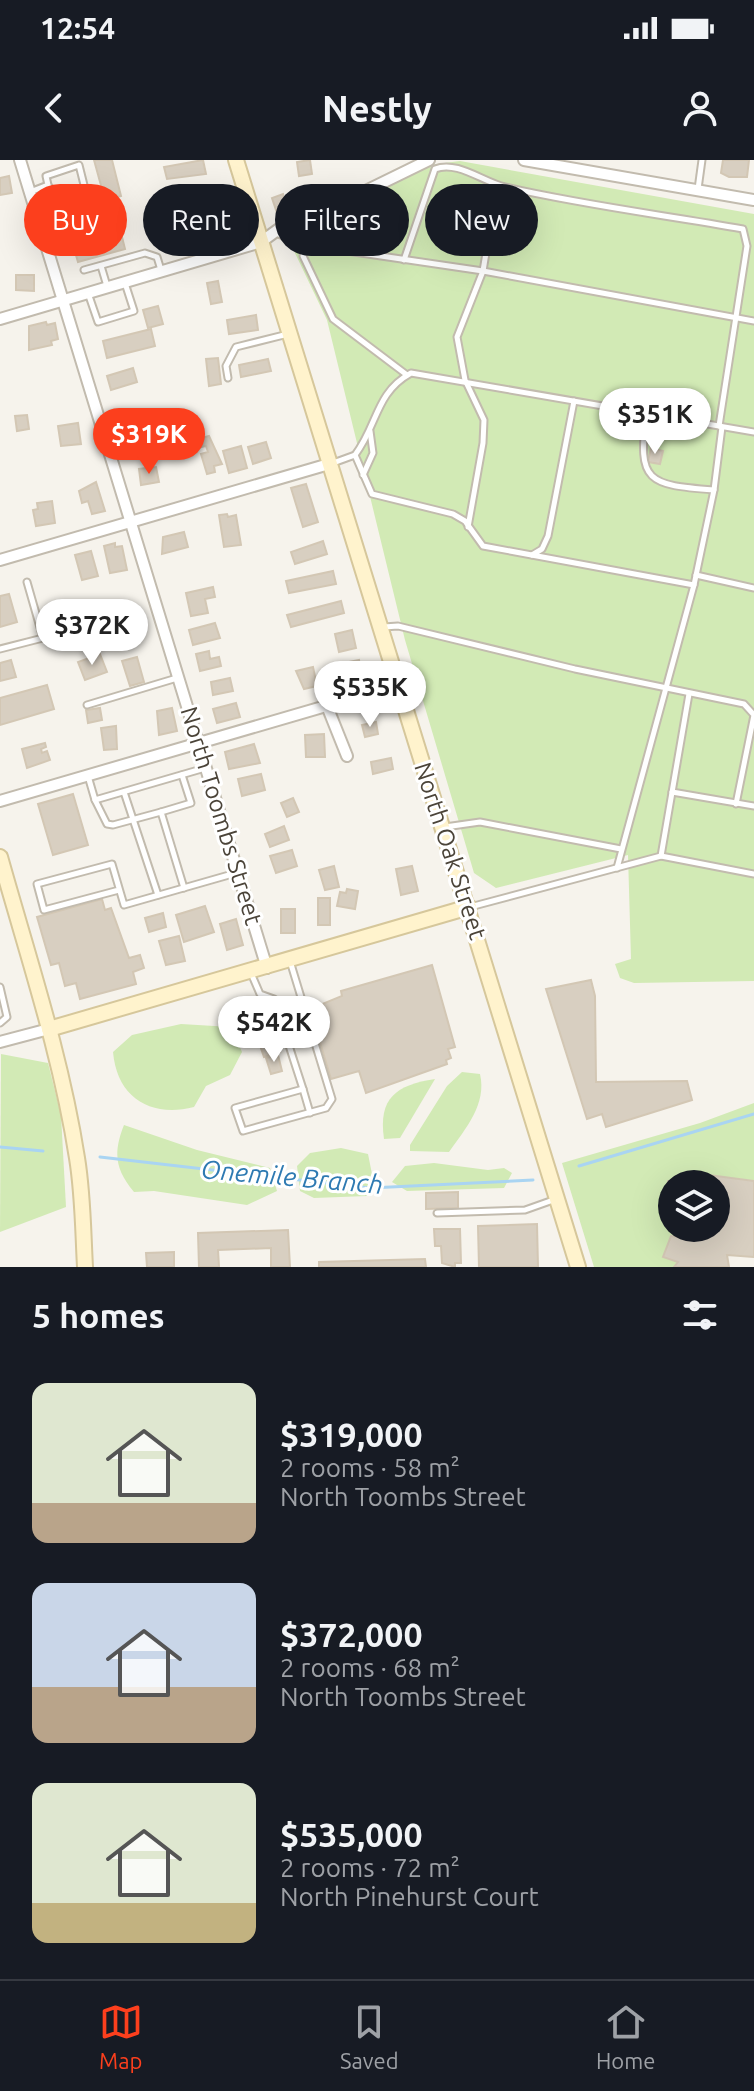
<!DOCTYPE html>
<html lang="en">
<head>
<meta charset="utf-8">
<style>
  body { margin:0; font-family:Ubuntu,sans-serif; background:#20242c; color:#f1f3f6; height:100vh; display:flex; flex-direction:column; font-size:30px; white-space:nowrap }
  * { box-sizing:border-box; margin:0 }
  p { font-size:26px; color:#9ea1a6 }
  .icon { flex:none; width:44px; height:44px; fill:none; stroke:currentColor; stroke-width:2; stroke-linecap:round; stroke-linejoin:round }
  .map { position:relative; height:1107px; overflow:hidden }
  .panel { display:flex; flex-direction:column; background:#171b24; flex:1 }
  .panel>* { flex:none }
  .top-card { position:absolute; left:24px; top:24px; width:706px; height:72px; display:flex; gap:16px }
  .buttons { position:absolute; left:658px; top:1010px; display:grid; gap:16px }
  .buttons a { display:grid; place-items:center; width:72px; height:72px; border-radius:50%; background:#171b24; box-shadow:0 8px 32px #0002; font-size:40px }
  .price { position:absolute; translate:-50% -68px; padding:0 18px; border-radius:28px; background:#fff; color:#222; font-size:26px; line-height:52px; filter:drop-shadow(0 2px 4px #0008) }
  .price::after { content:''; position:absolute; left:50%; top:48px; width:24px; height:18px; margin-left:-12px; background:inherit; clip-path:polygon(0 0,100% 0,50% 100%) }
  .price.on { background:#fc3f1d; color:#fff }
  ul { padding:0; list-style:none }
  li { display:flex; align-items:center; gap:24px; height:200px; padding:0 32px }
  li span { display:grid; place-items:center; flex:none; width:224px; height:160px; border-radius:16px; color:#555 }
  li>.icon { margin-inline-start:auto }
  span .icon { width:96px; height:96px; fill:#fffc; stroke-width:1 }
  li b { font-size:34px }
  h2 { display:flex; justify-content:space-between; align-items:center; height:96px; padding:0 32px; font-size:34px }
  .chip { padding:0 28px; border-radius:36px; background:#171b24; box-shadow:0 8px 32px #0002; font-size:28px; line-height:72px }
  .chip.on { background:#fc3f1d; color:#fff }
  .status { display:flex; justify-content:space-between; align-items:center; height:56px; padding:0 40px; background:#171b24; direction:ltr }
  .status svg { height:22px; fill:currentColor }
  header { display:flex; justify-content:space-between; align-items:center; height:104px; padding:0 32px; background:#171b24; font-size:36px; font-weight:700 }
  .tab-bar { display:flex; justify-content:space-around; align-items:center; height:112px; border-top:2px solid #363941; background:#171b24; font-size:22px; color:#9ea1a6 }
  .tab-bar a { display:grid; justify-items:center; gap:4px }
  .tab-bar .on { color:#fc3f1d }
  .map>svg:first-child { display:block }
</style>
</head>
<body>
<div class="status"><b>12:54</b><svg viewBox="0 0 49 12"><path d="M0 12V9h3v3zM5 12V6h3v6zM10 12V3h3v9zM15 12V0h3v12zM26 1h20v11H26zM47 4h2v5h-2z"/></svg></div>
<header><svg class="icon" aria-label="back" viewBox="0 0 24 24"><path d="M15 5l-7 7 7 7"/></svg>Nestly<svg class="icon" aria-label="person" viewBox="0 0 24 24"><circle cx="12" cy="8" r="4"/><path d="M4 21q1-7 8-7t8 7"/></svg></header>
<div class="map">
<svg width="754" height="1107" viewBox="0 0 754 1107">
  <rect width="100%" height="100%" fill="#f6f3ec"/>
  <g fill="#d2eab5">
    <path d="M460,1L754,54V821L634,823L620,818L615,804L631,799L628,695L496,728L474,713L405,480L327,160L284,70L429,5Z"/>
    <path d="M181,864L231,867L242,892L230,915L206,926L194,947C151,958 117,938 113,892L132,875Z"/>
    <path d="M1,894L48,903L61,955L66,1047L0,1072Z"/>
    <path d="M462,912L480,914C487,944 466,968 449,992L410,991V985L447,926Z"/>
    <path d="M435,919L400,978L384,979C378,938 396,925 435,919Z"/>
    <path d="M754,943V1021L687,1012L685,1023L668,1022L672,1068H679L678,1077L664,1097L678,1102L674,1107H594L562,1003L700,963Z"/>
    <path d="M124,965L197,990L270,1008L277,1031L247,1045L154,1031L134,1032C115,1009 113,993 124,965Z"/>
    <path d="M341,988L368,994L372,1014L367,1036L314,1038L300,1031L297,1006L310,993Z"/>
    <path d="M434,1003L488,1010L504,1008L512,1013L504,1028L407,1031L392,1022L405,1006Z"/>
  </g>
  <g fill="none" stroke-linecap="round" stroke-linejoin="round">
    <g stroke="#a9d4f2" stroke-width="3">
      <path d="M0,987L43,991"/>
      <path d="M100,997L370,1028L533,1020"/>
      <path d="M579,1006L754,954"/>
    </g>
  </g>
  <g fill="#d8cfc1" stroke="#d3c7b4" stroke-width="2">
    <path d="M94,0H112L121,36L105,40Z"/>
    <path d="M203,0L206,14L167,19L164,7Z"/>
    <path d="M310,0L312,14L299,16L297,2Z"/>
    <path d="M723,0H749L747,17H729L721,13Z"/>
    <path d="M9,16L12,33L0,35V18Z"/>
    <path d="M283,34L284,38L296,34L299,46L277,53L272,38Z"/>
    <path d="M107,41L111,56L67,68L63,52Z"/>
    <path d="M238,63L240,78L215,81L213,72Z"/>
    <path d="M170,68L173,77L179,74L183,85L165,91L159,72Z"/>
    <path d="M121,73L125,89L78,102L73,85Z"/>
    <path d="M16,115H34V131L16,130Z"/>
    <path d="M218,121L222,142L211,144L207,123Z"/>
    <path d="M158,146L163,164L148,168L143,150Z"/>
    <path d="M256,155L258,170L229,174L227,160Z"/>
    <path d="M46,162L47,165L55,163L58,179L51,181L52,185L29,190V166Z"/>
    <path d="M151,169L155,186L107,198L103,181Z"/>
    <path d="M218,198L221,224L209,226L206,199Z"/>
    <path d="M268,199L271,211L241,217L239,205Z"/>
    <path d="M133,208L137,222L111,230L107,216Z"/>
    <path d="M27,255L29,269L17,271L15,256Z"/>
    <path d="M78,263L81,284L61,286L58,266Z"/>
    <path d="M209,276L222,304L214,306L215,312L207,314L201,294L208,292L206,286L201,287L198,279Z"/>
    <path d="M266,282L271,298L253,304L248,287Z"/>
    <path d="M241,286L247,308L229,313L223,291Z"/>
    <path d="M651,288L663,291L660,304L648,302Z"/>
    <path d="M156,307L159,322L141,325L139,309Z"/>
    <path d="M96,322L105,351L92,354L88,341L82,343L79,331Z"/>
    <path d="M306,324L318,362L303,367L291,328Z"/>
    <path d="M52,341L55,363L36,366L33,350L38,349L37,343Z"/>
    <path d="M227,354L228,357L236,355L241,385L224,387L219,355Z"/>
    <path d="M184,372L188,387L162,394L163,377Z"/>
    <path d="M323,381L327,394L295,404L291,392Z"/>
    <path d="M115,383V387L122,386L127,410L110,413L104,386Z"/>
    <path d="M91,391L98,416L82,420L75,395Z"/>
    <path d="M333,411L336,424L289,433L286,421Z"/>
    <path d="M213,427L215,437L205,439L208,453L191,456L186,433Z"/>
    <path d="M9,434L17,462L0,467V436Z"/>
    <path d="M341,441L344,453L291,467L287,455Z"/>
    <path d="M117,455L122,482L112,484L107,457Z"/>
    <path d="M215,463L220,478L193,485L189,470Z"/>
    <path d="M352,470L356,488L339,492L335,474Z"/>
    <path d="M209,491L210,499L219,497L221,506L200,511L196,494Z"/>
    <path d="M100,494L107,512L85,520L78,502Z"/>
    <path d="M137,497L144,522L130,526L122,501Z"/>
    <path d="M11,500L16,517L0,521V503Z"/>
    <path d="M359,500L361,513L347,516L344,503Z"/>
    <path d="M313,507L317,526L304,529L296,511Z"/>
    <path d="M230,518L233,531L213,535L211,522Z"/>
    <path d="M47,525L54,549L0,565V538Z"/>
    <path d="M236,543L240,557L217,563L213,549Z"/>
    <path d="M100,548L102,560L88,563L86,550Z"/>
    <path d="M172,548L177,571L159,575L157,551Z"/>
    <path d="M376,562L378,574L365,577L362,565Z"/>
    <path d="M116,566L117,589L104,590L101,568Z"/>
    <path d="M324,574L325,597H306L305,575Z"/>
    <path d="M45,583L46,587L41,589L42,593L47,591L50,600L27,608L22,589Z"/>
    <path d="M254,584L260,603L229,609L225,592Z"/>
    <path d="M391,598L393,609L373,614L371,602Z"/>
    <path d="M261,614L265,630L242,636L238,619Z"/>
    <path d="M73,634L88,685L53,695L38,644Z"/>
    <path d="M293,638L299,652L287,657L281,643Z"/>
    <path d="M284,666L289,680L270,687L265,674Z"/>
    <path d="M292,690L297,706L276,713L270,696Z"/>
    <path d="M334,706L339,727L325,730L319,710Z"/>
    <path d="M412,706L418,731L401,735L396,709Z"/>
    <path d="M347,729L358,731L355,749L337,746L340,732L346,733Z"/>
    <rect x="318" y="738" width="12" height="27"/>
    <path d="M102,739L105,750L111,748L129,798L140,795L144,808L133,812L136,824L80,839L76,823L65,826L59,803L51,805L37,757Z"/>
    <path d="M205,746L214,772L184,782L176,755Z"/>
    <rect x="281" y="749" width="14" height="24"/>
    <path d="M163,753L166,767L149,772L145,758Z"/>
    <path d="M236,759L243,785L227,790L220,764Z"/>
    <path d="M179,776L185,801L166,805L159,781Z"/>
    <path d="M432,805L455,887L448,889L451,898L446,900L447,904L366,933L359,911L331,919L310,849L342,836L341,831Z"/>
    <path d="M591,820L595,836L596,922L687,921L692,940L606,967L602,954L587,959L546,829Z"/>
    <path d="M274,872L280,892L264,897L257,877Z"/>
    <path d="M278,895L282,911L271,914L266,898Z"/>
    <path d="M686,1012L754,1021V1097L727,1095L729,1107H674L678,1102L663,1097L671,1076L678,1077L679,1068H716V1024H672V1034H667L668,1021L685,1023Z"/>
    <path d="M458,1032V1048L426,1049V1033Z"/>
    <path d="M537,1064L538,1107H479L478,1066Z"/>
    <path d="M434,1069H460L461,1103H455V1107L442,1103L441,1086H435Z"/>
    <path d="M288,1070L290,1107H271V1088L218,1090L219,1107H199L198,1073Z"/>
    <path d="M174,1092V1107H147L146,1093Z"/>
    <path d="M425,1099L426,1107H319V1102Z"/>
  </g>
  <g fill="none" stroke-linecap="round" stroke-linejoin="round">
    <defs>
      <g id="lane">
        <path d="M698,29L702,0"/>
        <path d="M30,32L48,25L55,36L85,29L79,5L46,16L48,25"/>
        <path d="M276,73L306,85L483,111L754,161"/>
        <path d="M306,85L303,96L333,159L407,215"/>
        <path d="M404,100L435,9C457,0 483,22 505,27C583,45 664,55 743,69L747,86L719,266"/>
        <path d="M101,106L107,126"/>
        <path d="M84,110L145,93L157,97L161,110"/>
        <path d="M88,133L98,162L134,151L125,123"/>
        <path d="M228,218L226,206L236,187L288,174"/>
        <path d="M647,253C636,323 649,325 714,330"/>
        <path d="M355,295C378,265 375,233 411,213L754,272"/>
        <path d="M333,303L355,295L372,334L453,354L465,361L483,386L694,425L714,330L722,267"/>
        <path d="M363,315L373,293L370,271"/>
        <path d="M468,367L483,283L484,260L465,220L457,177L483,111L496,33L494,25"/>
        <path d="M532,395L542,389L548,376L574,241"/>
        <path d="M696,415L754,428"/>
        <path d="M384,467L398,466L575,509L744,544L754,555L736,644"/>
        <path d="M0,489L43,478L27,422"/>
        <path d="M87,545L177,518"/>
        <path d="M182,615L191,643L161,652L184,728"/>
        <path d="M88,616L95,640L205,608"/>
        <path d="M124,632L158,735"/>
        <path d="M672,632L754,646"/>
        <path d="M95,640L107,664L113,665L161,652"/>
        <path d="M445,667L480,662L621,689"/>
        <path d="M661,696L689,534"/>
        <path d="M617,708L694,425"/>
        <path d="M119,730L44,750L37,724L112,704L124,745L236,713"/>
        <path d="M470,747L661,696L754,714"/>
        <path d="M251,813L260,834L274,839L303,929L235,948L243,971L326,948L332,939L290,801"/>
        <path d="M0,827L7,857L0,863"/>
        <path d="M303,929L310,953"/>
        <path d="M437,1053L525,1050L556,1039"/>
      </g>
      <g id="street">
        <path d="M20,0L267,808"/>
        <path d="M524,0L754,40"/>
        <path d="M0,159L261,82L283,66L337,45L429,0"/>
        <path d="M0,400L329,304"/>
        <path d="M327,546L347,596"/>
        <path d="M0,641L398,525"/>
        <path d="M0,882L49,869"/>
      </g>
      <g id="secondary">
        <path d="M236,0L578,1107"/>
        <path d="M0,697C28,797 61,895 77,998C83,1034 83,1071 85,1107"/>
        <path d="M49,869L469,747"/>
      </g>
    </defs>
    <use href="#lane" stroke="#c2bbae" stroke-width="9"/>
    <use href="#street" stroke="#c2bbae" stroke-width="14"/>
    <use href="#secondary" stroke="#d6c79b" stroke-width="18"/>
    <use href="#lane" stroke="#fff" stroke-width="5"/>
    <use href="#street" stroke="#fff" stroke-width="10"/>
    <use href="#secondary" stroke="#fff3cd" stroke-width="14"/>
  </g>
  <g text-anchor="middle" stroke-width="6" stroke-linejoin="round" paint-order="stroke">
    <g font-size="24" fill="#4b4439" stroke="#fff">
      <text transform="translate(221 656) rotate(73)" y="8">North Toombs Street</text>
      <text transform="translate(450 691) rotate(72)" y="8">North Oak Street</text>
    </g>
    <g font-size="26" font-style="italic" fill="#2e7ab2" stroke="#fff">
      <text transform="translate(292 1017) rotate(5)" y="9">Onemile Branch</text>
    </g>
  </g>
</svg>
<div class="buttons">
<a><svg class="icon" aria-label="layers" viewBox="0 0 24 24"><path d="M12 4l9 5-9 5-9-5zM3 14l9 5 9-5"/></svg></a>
</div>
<b class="price" style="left:655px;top:296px">$351K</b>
<b class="price on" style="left:149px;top:316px">$319K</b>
<b class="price" style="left:92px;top:507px">$372K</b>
<b class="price" style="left:370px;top:569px">$535K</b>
<b class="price" style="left:274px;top:904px">$542K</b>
<div class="top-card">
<a class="chip on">Buy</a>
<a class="chip">Rent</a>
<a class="chip">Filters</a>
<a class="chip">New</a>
</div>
</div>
<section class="panel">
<h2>5 homes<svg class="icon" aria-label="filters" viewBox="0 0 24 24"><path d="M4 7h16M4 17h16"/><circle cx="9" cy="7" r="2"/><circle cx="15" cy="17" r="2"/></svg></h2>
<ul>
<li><span style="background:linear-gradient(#dfe7d0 75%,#b9a48a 0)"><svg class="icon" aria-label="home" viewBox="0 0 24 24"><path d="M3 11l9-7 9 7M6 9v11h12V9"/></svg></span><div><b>$319,000</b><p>2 rooms · 58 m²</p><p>North Toombs Street</p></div></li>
<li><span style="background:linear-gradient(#c9d6e8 65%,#b9a48a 0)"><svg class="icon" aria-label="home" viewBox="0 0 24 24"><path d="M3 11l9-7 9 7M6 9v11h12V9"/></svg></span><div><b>$372,000</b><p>2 rooms · 68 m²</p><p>North Toombs Street</p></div></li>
<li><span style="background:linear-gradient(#dfe7d0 75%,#c2b280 0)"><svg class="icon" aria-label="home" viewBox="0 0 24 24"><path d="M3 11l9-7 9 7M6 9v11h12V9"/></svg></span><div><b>$535,000</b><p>2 rooms · 72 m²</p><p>North Pinehurst Court</p></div></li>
</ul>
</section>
<nav class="tab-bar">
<a class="on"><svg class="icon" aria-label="map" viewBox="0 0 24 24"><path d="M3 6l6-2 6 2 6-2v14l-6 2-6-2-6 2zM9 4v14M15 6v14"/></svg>Map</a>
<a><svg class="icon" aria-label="saved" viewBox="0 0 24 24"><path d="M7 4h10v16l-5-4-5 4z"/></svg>Saved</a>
<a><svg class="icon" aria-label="home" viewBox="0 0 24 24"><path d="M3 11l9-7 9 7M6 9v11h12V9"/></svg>Home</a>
</nav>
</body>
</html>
